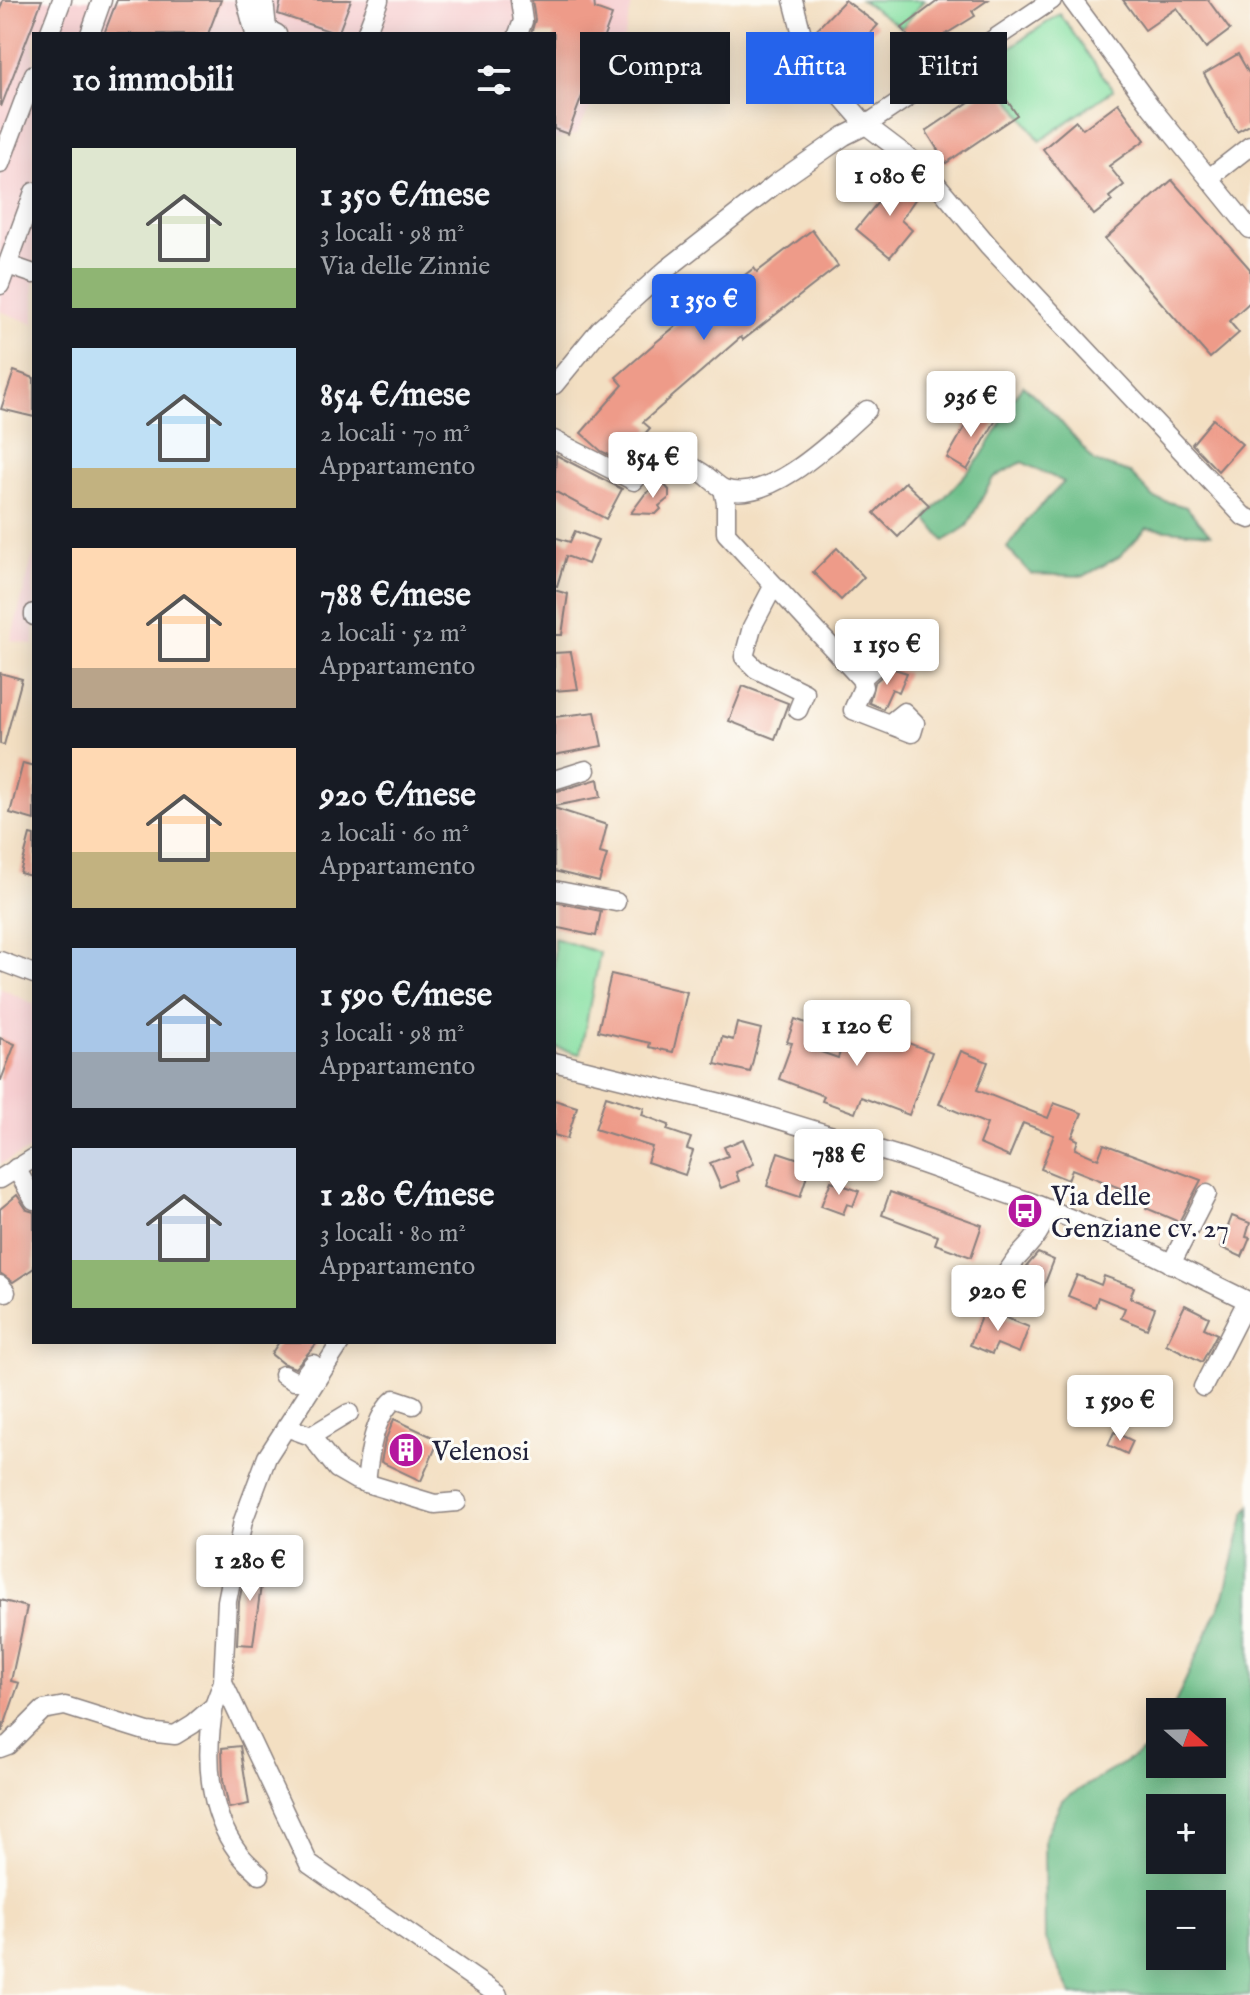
<!DOCTYPE html>
<html lang="it">
<head>
<meta charset="utf-8">
<style>
  body { margin:0; font-family:"IM FELL English",serif; background:#20242c; color:#f1f3f6; height:100vh; display:flex; flex-direction:column; font-size:30px; white-space:nowrap }
  * { box-sizing:border-box; margin:0 }
  p { font-size:26px; color:#9ea1a6 }
  .icon { flex:none; width:44px; height:44px; fill:none; stroke:currentColor; stroke-width:2; stroke-linecap:round; stroke-linejoin:round }
  .map { position:relative; flex:1; overflow:hidden }
  .drawer { position:absolute; left:32px; top:32px; width:524px; height:1312px; display:flex; flex-direction:column; background:#171b24; border-radius:0px; box-shadow:0 4px 20px #0003 }
  .drawer>* { flex:none }
  .top-card { position:absolute; left:580px; top:32px; width:550px; height:72px; display:flex; gap:16px }
  .needle { width:52px; rotate:110deg }
  .fabs { position:absolute; left:1146px; top:1698px; display:grid; gap:16px }
  .fabs a { display:grid; place-items:center; width:80px; height:80px; border-radius:0px; background:#171b24; box-shadow:0 4px 20px #0003; font-size:40px }
  .price { position:absolute; translate:-50% -68px; padding:0 18px; border-radius:8px; background:#fff; color:#222; font-size:26px; line-height:52px; filter:drop-shadow(0 2px 4px #0008) }
  .price::after { content:''; position:absolute; left:50%; top:48px; width:24px; height:18px; margin-left:-12px; background:inherit; clip-path:polygon(0 0,100% 0,50% 100%) }
  .price.active { background:#2563eb; color:#fff }
  ul { padding:0; list-style:none }
  li { display:flex; align-items:center; gap:24px; height:200px; padding:0 40px }
  li span { display:grid; place-items:center; flex:none; width:224px; height:160px; border-radius:0px; color:#555 }
  li>.icon { margin-inline-start:auto }
  span .icon { width:96px; height:96px; fill:#fffc; stroke-width:1 }
  li b { font-size:34px }
  h2 { display:flex; justify-content:space-between; align-items:center; height:96px; padding:0 40px; font-size:34px }
  .chip { padding:0 28px; border-radius:0px; background:#171b24; box-shadow:0 4px 20px #0003; font-size:28px; line-height:72px }
  .chip.active { background:#2563eb; color:#fff }
  .map>svg:first-child { display:block }
</style>
</head>
<body>
<div class="map">
<svg width="1250" height="1995" viewBox="0 0 1250 1995">
  <rect width="100%" height="100%" fill="#fdfcf7"/>
  <filter id="ink" filterUnits="userSpaceOnUse"><feTurbulence type="fractalNoise" baseFrequency=".0125" numOctaves="2"/><feDisplacementMap in="SourceGraphic" scale="16" xChannelSelector="R" yChannelSelector="G"/><feConvolveMatrix kernelMatrix="1 2 1 2 8 2 1 2 1" color-interpolation-filters="sRGB"/></filter>
  <filter id="wash" filterUnits="userSpaceOnUse"><feTurbulence type="fractalNoise" baseFrequency=".006" numOctaves="4" result="noise"/><feDisplacementMap in="SourceGraphic" scale="32" xChannelSelector="R" yChannelSelector="G"/><feGaussianBlur stdDeviation="1.8" result="paint"/><feColorMatrix in="noise" values="0 0 0 0 0 0 0 0 0 0 0 0 0 0 0 0 0 1.4 0 .05"/><feComposite in="paint" operator="in"/></filter>
  <g filter="url(#wash)">
    <rect width="100%" height="100%" fill="#f3dfc2"/>
    <g fill="#f7cfd1">
      <path d="M0,0H633L625,35L593,103L576,134L554,140V34H34V324L0,311Z"/>
      <path d="M34,552V645L11,640Z"/>
      <path d="M0,988L34,1004V1148L0,1164Z"/>
    </g>
    <g fill="#89e1a4" stroke="#568270" stroke-width="2">
      <path d="M861,0H924L902,28Z"/>
      <path d="M1060,14L1113,90L1040,141L985,64Z"/>
      <path d="M554,938L600,953L580,1054L554,1047Z"/>
    </g>
    <g fill="#6ebf8a" stroke="#487062" stroke-width="2" fill-rule="evenodd">
      <path d="M1023,385L1054,414L1095,462L1130,473L1154,498L1186,507L1210,534L1147,528L1119,557L1084,576L1031,574L1007,548L1028,519L1064,482L1022,462L993,478L967,526L944,541L926,518L980,458L1001,424L1002,413Z"/>
      <path d="M1250,1506V1995H1072L1045,1940L1044,1838L1062,1800L1157,1743L1160,1737V1764H1212V1712H1171L1224,1596L1245,1514ZM1160,1808H1212V1860H1160ZM1160,1904H1212V1956H1160Z"/>
    </g>
    <g id="blocks">
      <g fill="#ee9b89">
        <path d="M3,0H42L1,107L0,9Z"/>
        <path d="M117,0H221L208,34H104Z"/>
        <path d="M281,0H351L338,34L278,14Z"/>
        <path d="M532,0H594L595,9L612,15L568,134L554,129V34H531L535,20Z"/>
        <path d="M845,0L878,25L844,63L815,31Z"/>
        <path d="M939,0H988L972,11L975,16L946,34L950,39L924,59L902,28Z"/>
        <path d="M1123,0H1208L1230,30L1206,48L1177,8L1145,30Z"/>
        <path d="M1238,54L1250,75V125L1237,132L1204,74Z"/>
        <path d="M996,84L1017,115L946,163L926,131Z"/>
        <path d="M1118,103L1145,140L1109,166L1124,185L1109,197L1112,201L1094,215L1043,149L1076,121L1083,129Z"/>
        <path d="M899,177L920,192L901,220L912,230L890,257L856,229L878,202L880,204Z"/>
        <path d="M1172,180L1250,269V302L1229,321L1239,333L1210,358L1105,239Z"/>
        <path d="M812,230L838,266L743,340L741,337L643,422L650,428L621,461L601,451L581,433L623,385L616,377L655,343L700,306L702,308L754,268L757,272Z"/>
        <path d="M14,371L34,378V417L1,409Z"/>
        <path d="M975,409L996,420L967,470L947,458Z"/>
        <path d="M1213,419L1242,444L1218,471L1192,444Z"/>
        <path d="M556,455L622,489L606,519L554,491Z"/>
        <path d="M662,482L669,490V498L659,506L661,509L656,514L631,513L645,494Z"/>
        <path d="M905,482L929,505L898,537L874,513Z"/>
        <path d="M575,531L598,540L588,564L566,556L557,586L554,585V537L570,542Z"/>
        <path d="M837,548L864,577L841,600L813,572Z"/>
        <path d="M554,590L568,594L562,635H554Z"/>
        <path d="M571,652L578,689L554,691V653Z"/>
        <path d="M891,668L907,673L899,692L892,689L883,709L869,703L874,683Z"/>
        <path d="M0,673L22,679L4,745L0,744Z"/>
        <path d="M743,686L788,703L775,739L729,721Z"/>
        <path d="M595,712L602,746L554,755V717Z"/>
        <path d="M23,763L34,766V820L10,813Z"/>
        <path d="M598,779L601,797L554,806V792Z"/>
        <path d="M554,808L607,825L600,853L607,855L599,882L554,871Z"/>
        <path d="M30,835L34,836V877L20,873Z"/>
        <path d="M554,902L601,911L596,936L554,927Z"/>
        <path d="M611,974L687,992L673,1052L649,1047L650,1043L598,1031Z"/>
        <path d="M795,1019L820,1028L812,1049L838,1058L851,1021L932,1052L909,1115L861,1097L855,1113L822,1101L824,1096L779,1079L792,1043L787,1042Z"/>
        <path d="M737,1023L761,1029L750,1072L715,1064L722,1037L733,1040Z"/>
        <path d="M0,1038L15,1044L1,1080H0Z"/>
        <path d="M961,1051L988,1062L977,1090L1048,1118L1054,1103L1082,1113L1072,1137L1078,1140L1075,1149L1098,1159L1104,1144L1201,1180L1179,1222L1146,1208L1150,1200L1072,1169L1068,1180L1041,1169L1054,1135L1023,1123L1009,1157L979,1144L987,1124L939,1104Z"/>
        <path d="M606,1096L644,1108L642,1115L669,1125L667,1130L691,1138L687,1149L693,1151L685,1175L647,1162L652,1147L595,1129Z"/>
        <path d="M554,1100L577,1107L567,1139L554,1135Z"/>
        <path d="M743,1139L754,1164L736,1172L739,1181L721,1188L710,1163L728,1156L724,1147Z"/>
        <path d="M778,1152L811,1163L800,1197L767,1186Z"/>
        <path d="M831,1181L859,1191L853,1206L847,1204L843,1214L821,1206Z"/>
        <path d="M890,1192L982,1225L971,1257L935,1244L938,1236L882,1215Z"/>
        <path d="M17,1195L27,1210L34,1212V1268L13,1282L0,1273V1209Z"/>
        <path d="M1232,1216L1250,1223L1246,1237L1250,1238L1242,1257L1220,1247Z"/>
        <path d="M1038,1253L1054,1260L1040,1296L1015,1287L1020,1274Z"/>
        <path d="M1077,1275L1101,1285L1104,1276L1134,1287L1130,1298L1155,1308L1147,1329L1121,1318L1125,1308L1098,1297L1095,1307L1068,1296Z"/>
        <path d="M1185,1305L1209,1317L1204,1328L1217,1334L1202,1362L1166,1344Z"/>
        <path d="M984,1309L1029,1327L1019,1353L997,1344L992,1354L970,1345Z"/>
        <path d="M279,1342H318L295,1368L282,1363L271,1354Z"/>
        <path d="M394,1419L439,1440L421,1481L381,1462L385,1441Z"/>
        <path d="M1114,1432L1133,1441L1127,1454L1108,1445Z"/>
        <path d="M247,1561L264,1563L253,1645L237,1644L239,1602Z"/>
        <path d="M0,1600L27,1607L11,1681L19,1683L2,1732Z"/>
        <path d="M240,1746L249,1804L229,1808L223,1780L222,1748Z"/>
      </g>
    </g>
  </g>
  <g filter="url(#ink)">
    <use href="#blocks" fill-opacity="0" stroke="#8a807e" stroke-width="2"/>
    <g fill="none" stroke-linecap="round" stroke-linejoin="round">
      <defs>
        <g id="minor">
          <path d="M246,0L255,34"/>
          <path d="M264,0L267,29L277,34"/>
          <path d="M793,0L803,38L831,85L866,125L924,169L988,245L1243,516L1250,519"/>
          <path d="M1072,0L1151,107L1250,229"/>
          <path d="M49,34L62,0"/>
          <path d="M90,34L102,0"/>
          <path d="M366,34L379,0"/>
          <path d="M518,34L523,21L520,0"/>
          <path d="M0,164L34,74"/>
          <path d="M1209,178L1250,146"/>
          <path d="M8,265L34,274"/>
          <path d="M0,285L34,192"/>
          <path d="M554,385L600,329L667,269L778,182L844,136L866,125L1052,0"/>
          <path d="M554,440L634,481L652,460L671,454C682,461 693,467 704,474C710,478 717,486 724,489C770,505 835,439 867,410"/>
          <path d="M723,489L726,503V533L861,679L863,687L853,710L912,733L915,723L904,712L889,724"/>
          <path d="M774,585L752,627L744,657L756,669L805,693L798,710"/>
          <path d="M34,613V616"/>
          <path d="M861,679L887,656"/>
          <path d="M554,780L586,770"/>
          <path d="M554,890L616,902"/>
          <path d="M0,961L34,974"/>
          <path d="M554,1062L741,1108L902,1157L1033,1203L1132,1244L1250,1302"/>
          <path d="M16,1168L34,1200"/>
          <path d="M0,1179L34,1158"/>
          <path d="M1171,1264L1207,1194"/>
          <path d="M0,1285L6,1292"/>
          <path d="M980,1294L977,1288C985,1280 991,1282 1000,1278C1008,1274 1011,1265 1017,1258C1034,1239 1040,1235 1049,1209"/>
          <path d="M341,1342L267,1457L243,1521L227,1601L223,1682L309,1864L498,1995"/>
          <path d="M283,1375L294,1381H300L313,1364"/>
          <path d="M1203,1387L1247,1301"/>
          <path d="M286,1427L311,1436L337,1469L356,1480L435,1504L457,1502"/>
          <path d="M311,1436L349,1413"/>
          <path d="M366,1483C369,1456 373,1417 395,1399L413,1405"/>
          <path d="M214,1706C205,1755 207,1810 238,1852C243,1860 253,1868 260,1875"/>
          <path d="M0,1748L8,1745L43,1710L65,1706L148,1732L175,1735L193,1724L214,1706L223,1682"/>
        </g>
      </defs>
      <use href="#minor" stroke="#8a807e" stroke-width="21"/>
      <use href="#minor" stroke="#fff" stroke-width="18"/>
    </g>
  </g>
  <defs>
    <symbol id="bus-disc" viewBox="-11 -11 22 22"><circle r="9.5" fill="#b5179e" stroke="#fdfcf7"/><path d="M-5-6H5V4H4V6H2V4H-2V6H-4V4H-5ZM-3.5-4V0h7V-4ZM-3.5 1.2v1.5H-2V1.2ZM2 1.2v1.5H3.5V1.2Z" fill="#fff"/></symbol>
    <symbol id="building-disc" viewBox="-11 -11 22 22"><circle r="9.5" fill="#b5179e" stroke="#fdfcf7"/><path d="M-4-6H4V6H1V3H-1V6H-4ZM-2.5-4.3h1.7v1.8h-1.7ZM.8-4.3h1.7v1.8H.8ZM-2.5-1h1.7V.8h-1.7ZM.8-1h1.7V.8H.8Z" fill="#fff"/></symbol>
  </defs>
  <g fill-rule="evenodd">
    <use href="#bus-disc" x="1005" y="1191" width="40" height="40"/>
    <use href="#building-disc" x="386" y="1430" width="40" height="40"/>
  </g>
  <g text-anchor="middle" stroke-width="6" stroke-linejoin="round" paint-order="stroke">
    <g font-size="28" fill="#22223b" stroke="#fdfcf7" text-anchor="start">
      <text x="1051" y="1205">Via delle<tspan x="1051" dy="32">Genziane cv. 27</tspan></text>
      <text x="432" y="1460">Velenosi</text>
    </g>
  </g>
</svg>
<div class="fabs">
<a><svg class="needle" viewBox="-14 -14 28 28"><path d="M0-13l5 13h-10z" fill="#e53935"/><path d="M0 13l5-13h-10z" fill="#9ea1a6"/></svg></a>
<a>+</a>
<a>−</a>
</div>
<b class="price" style="left:890px;top:218px">1 080 €</b>
<b class="price active" style="left:704px;top:342px">1 350 €</b>
<b class="price" style="left:971px;top:439px">936 €</b>
<b class="price" style="left:653px;top:500px">854 €</b>
<b class="price" style="left:887px;top:687px">1 150 €</b>
<b class="price" style="left:857px;top:1068px">1 120 €</b>
<b class="price" style="left:839px;top:1197px">788 €</b>
<b class="price" style="left:998px;top:1333px">920 €</b>
<b class="price" style="left:1120px;top:1443px">1 590 €</b>
<b class="price" style="left:250px;top:1603px">1 280 €</b>
<div class="top-card">
<a class="chip">Compra</a>
<a class="chip active">Affitta</a>
<a class="chip">Filtri</a>
</div>
<section class="drawer">
<h2>10 immobili<svg class="icon" aria-label="filters" viewBox="0 0 24 24"><path d="M4 7h16M4 17h16"/><circle cx="9" cy="7" r="2"/><circle cx="15" cy="17" r="2"/></svg></h2>
<ul>
<li><span style="background:linear-gradient(#dfe7d0 75%,#8fb573 0)"><svg class="icon" aria-label="home" viewBox="0 0 24 24"><path d="M3 11l9-7 9 7M6 9v11h12V9"/></svg></span><div><b>1 350 €/mese</b><p>3 locali · 98 m²</p><p>Via delle Zinnie</p></div></li>
<li><span style="background:linear-gradient(#bfe0f5 75%,#c2b280 0)"><svg class="icon" aria-label="home" viewBox="0 0 24 24"><path d="M3 11l9-7 9 7M6 9v11h12V9"/></svg></span><div><b>854 €/mese</b><p>2 locali · 70 m²</p><p>Appartamento</p></div></li>
<li><span style="background:linear-gradient(#ffd9b3 75%,#b9a48a 0)"><svg class="icon" aria-label="home" viewBox="0 0 24 24"><path d="M3 11l9-7 9 7M6 9v11h12V9"/></svg></span><div><b>788 €/mese</b><p>2 locali · 52 m²</p><p>Appartamento</p></div></li>
<li><span style="background:linear-gradient(#ffd9b3 65%,#c2b280 0)"><svg class="icon" aria-label="home" viewBox="0 0 24 24"><path d="M3 11l9-7 9 7M6 9v11h12V9"/></svg></span><div><b>920 €/mese</b><p>2 locali · 60 m²</p><p>Appartamento</p></div></li>
<li><span style="background:linear-gradient(#a9c7e8 65%,#9aa5b1 0)"><svg class="icon" aria-label="home" viewBox="0 0 24 24"><path d="M3 11l9-7 9 7M6 9v11h12V9"/></svg></span><div><b>1 590 €/mese</b><p>3 locali · 98 m²</p><p>Appartamento</p></div></li>
<li><span style="background:linear-gradient(#c9d6e8 70%,#8fb573 0)"><svg class="icon" aria-label="home" viewBox="0 0 24 24"><path d="M3 11l9-7 9 7M6 9v11h12V9"/></svg></span><div><b>1 280 €/mese</b><p>3 locali · 80 m²</p><p>Appartamento</p></div></li>
</ul>
</section>
</div>
</body>
</html>
